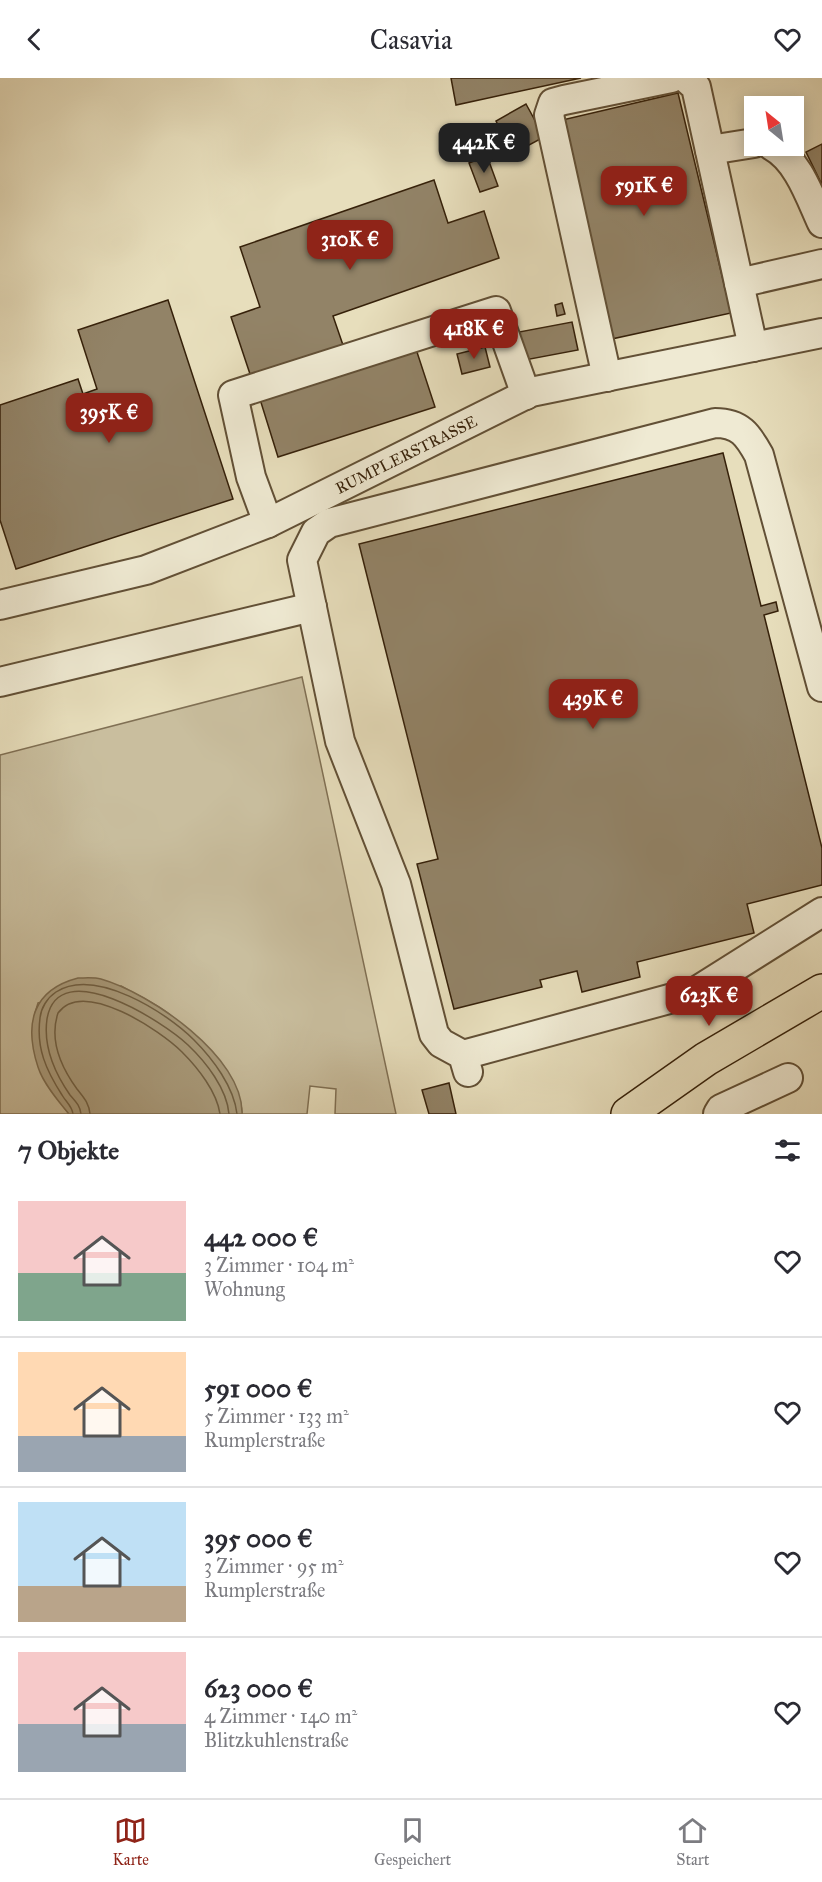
<!DOCTYPE html>
<html lang="de">
<head>
<meta charset="utf-8">
<style>
  body { margin:0; font-family:"IM FELL Great Primer",serif; background:#f7f7f7; color:#2b2b33; height:100vh; display:flex; flex-direction:column; font-size:22px; white-space:nowrap }
  * { box-sizing:border-box; margin:0 }
  p { font-size:20px; color:#7c7c81 }
  .icon { flex:none; width:33px; height:33px; fill:none; stroke:currentColor; stroke-width:2; stroke-linecap:round; stroke-linejoin:round }
  .map { position:relative; height:1036px; overflow:hidden }
  .panel { display:flex; flex-direction:column; background:#fff; flex:1 }
  .panel>* { flex:none }
  .needle { width:39px; rotate:330deg }
  .controls { position:absolute; left:744px; top:18px; display:grid; gap:12px }
  .controls a { display:grid; place-items:center; width:60px; height:60px; border-radius:0px; background:#fff; box-shadow:0 3px 15px #0003; font-size:30px }
  .price { position:absolute; translate:-50% -51px; padding:0 14px; border-radius:12px; background:#8f2418; color:#fff; font-size:20px; line-height:39px; filter:drop-shadow(0 2px 3px #0008) }
  .price::after { content:''; position:absolute; left:50%; top:36px; width:18px; height:14px; margin-left:-9px; background:inherit; clip-path:polygon(0 0,100% 0,50% 100%) }
  .price.active { background:#222; color:#fff }
  ul { padding:0; list-style:none }
  li { display:flex; align-items:center; gap:18px; height:150px; padding:0 18px }
  li+li { border-top:2px solid #e1e1e2 }
  li span { display:grid; place-items:center; flex:none; width:168px; height:120px; border-radius:0px; color:#555 }
  li>.icon { margin-inline-start:auto }
  span .icon { width:72px; height:72px; fill:#fffc; stroke-width:1 }
  li b { font-size:26px }
  h2 { display:flex; justify-content:space-between; align-items:center; height:72px; padding:0 18px; font-size:26px }
  header { display:flex; justify-content:space-between; align-items:center; height:78px; padding:0 18px; background:#fff; font-size:27px; font-weight:600 }
  .tab-bar { display:flex; justify-content:space-around; align-items:center; height:84px; border-top:2px solid #e1e1e2; background:#fff; font-size:16px; color:#7c7c81 }
  .tab-bar a { display:grid; justify-items:center; gap:3px }
  .tab-bar .active { color:#8f2418 }
  .map>svg:first-child { display:block }
</style>
</head>
<body>
<header><svg class="icon" aria-label="back" viewBox="0 0 24 24"><path d="M15 5l-7 7 7 7"/></svg>Casavia<svg class="icon" aria-label="heart" viewBox="0 0 24 24"><path d="M12 20l-8-8c-3-5 5-10 8-4 3-6 11-1 8 4z"/></svg></header>
<div class="map">
<svg width="822" height="1036" viewBox="0 0 822 1036">
  <rect width="100%" height="100%" fill="#e7debc"/>
  <filter id="stains"><feTurbulence type="fractalNoise" baseFrequency=".00333" numOctaves="4"/><feColorMatrix values="0 0 0 0 .2 0 0 0 0 .09 0 0 0 0 .02 0 0 0 .5 -.17"/></filter>
  <radialGradient id="worn" r=".72"><stop offset=".6" stop-color="#630" stop-opacity="0"/><stop offset="1" stop-color="#630" stop-opacity=".3"/></radialGradient>
  <path fill="#c9be9e" stroke="#807054" stroke-width="1.5" d="M302,599L396,1036H335L336,1011L310,1008L307,1036H242C243,1007 196,958 173,939C158,926 138,918 121,908L38,925C34,937 31,951 33,963C36,981 57,1022 69,1036H0V677Z"/>
  <path fill="#ab9e7f" stroke="#7c6c50" stroke-width="1.5" d="M78,900C85,900 94,899 101,901C150,915 244,979 242,1036H69C58,1023 43,1005 38,989C24,946 32,912 78,900Z"/>
  <g fill="none" stroke-linecap="round" stroke-linejoin="round">
    <g stroke="#706044" stroke-width="1.5">
      <path d="M73,1036C72,1028 66,1024 62,1017C46,992 36,970 40,940C41,930 47,920 56,914C95,889 166,934 194,962C213,981 234,1009 237,1036"/>
      <path d="M81,1036C80,1027 75,1023 70,1017C54,994 43,969 47,941C58,875 165,945 188,967C206,984 227,1011 229,1036"/>
      <path d="M90,1036C89,1025 84,1020 77,1011C61,989 49,962 58,935C83,900 161,953 182,974C198,990 217,1014 220,1036"/>
    </g>
  </g>
  <g fill="#928367" stroke="#36210a" stroke-width="1.5">
    <path d="M451,0H581L456,27Z"/>
    <path d="M678,15L731,235L607,262L558,43Z"/>
    <path d="M526,26L544,59L518,73L508,52L502,55L496,43Z"/>
    <path d="M822,66V107L806,74Z"/>
    <path d="M487,78L498,108L480,114L469,85Z"/>
    <path d="M434,102L448,145L484,133L499,180L333,238L344,270L251,299L231,239L260,229L240,169Z"/>
    <path d="M168,222L233,421L16,491L0,442V327L78,301L83,316L97,311L78,252Z"/>
    <path d="M562,225L565,236L557,238L555,227Z"/>
    <path d="M572,244L578,272L525,282L519,254Z"/>
    <path d="M415,268L435,329L278,379L259,318Z"/>
    <path d="M485,269L490,289L462,296L457,276Z"/>
    <path d="M723,375L761,528L776,524L778,533L764,537L822,770V807L747,826L754,855L637,884L640,899L582,914L577,893L540,902L542,909L454,931L417,786L438,781L359,466Z"/>
    <path d="M449,1005L456,1036H429L422,1012Z"/>
  </g>
  <g fill="none" stroke-linecap="round" stroke-linejoin="round">
    <defs>
      <g id="minor">
        <path d="M686,0L696,9L753,269"/>
        <path d="M772,68C798,82 810,119 822,145"/>
        <path d="M710,72L754,65"/>
        <path d="M739,205L822,186"/>
        <path d="M607,299L549,37L553,25L564,22L671,0"/>
        <path d="M268,445L251,399L233,317L496,233L526,317"/>
        <path id="s1" d="M0,527L146,492L268,445L531,314L822,255"/>
        <path d="M0,604L312,529"/>
        <path d="M463,977L695,914L822,834"/>
        <path d="M468,994L463,977L441,965L434,956L396,806L340,663L302,482L316,454L329,445L715,345C740,345 748,357 759,377L822,609"/>
        <path d="M718,1036L721,1031L788,1000"/>
      </g>
      <path id="major" d="M628,1036L706,981L822,913"/>
    </defs>
    <use href="#minor" stroke="#625036" stroke-width="32"/>
    <use href="#major" stroke="#36210a" stroke-width="36"/>
    <use href="#minor" stroke="#efead3" stroke-width="28"/>
    <use href="#major" stroke="#e7debc" stroke-width="33"/>
  </g>
  <g text-anchor="middle" stroke-width="4.5" stroke-linejoin="round" paint-order="stroke">
    <g font-size="16" fill="#36210a" stroke="#efead3">
      <text dy="6" stroke="none"><textPath href="#s1" startOffset="435">RUMPLERSTRASSE</textPath></text>
    </g>
  </g>
  <rect width="100%" height="100%" filter="url(#stains)"/>
  <rect width="100%" height="100%" fill="url(#worn)"/>
</svg>
<div class="controls">
<a><svg class="needle" viewBox="-14 -14 28 28"><path d="M0-13l5 13h-10z" fill="#e53935"/><path d="M0 13l5-13h-10z" fill="#7c7c81"/></svg></a>
</div>
<b class="price active" style="left:484px;top:96px">442K €</b>
<b class="price" style="left:644px;top:139px">591K €</b>
<b class="price" style="left:350px;top:193px">310K €</b>
<b class="price" style="left:474px;top:282px">418K €</b>
<b class="price" style="left:109px;top:366px">395K €</b>
<b class="price" style="left:593px;top:652px">439K €</b>
<b class="price" style="left:709px;top:949px">623K €</b>
</div>
<section class="panel">
<h2>7 Objekte<svg class="icon" aria-label="filters" viewBox="0 0 24 24"><path d="M4 7h16M4 17h16"/><circle cx="9" cy="7" r="2"/><circle cx="15" cy="17" r="2"/></svg></h2>
<ul>
<li><span style="background:linear-gradient(#f6c9c9 60%,#7fa58c 0)"><svg class="icon" aria-label="home" viewBox="0 0 24 24"><path d="M3 11l9-7 9 7M6 9v11h12V9"/></svg></span><div><b>442 000 €</b><p>3 Zimmer · 104 m²</p><p>Wohnung</p></div><svg class="icon" aria-label="heart" viewBox="0 0 24 24"><path d="M12 20l-8-8c-3-5 5-10 8-4 3-6 11-1 8 4z"/></svg></li>
<li><span style="background:linear-gradient(#ffd9b3 70%,#9aa5b1 0)"><svg class="icon" aria-label="home" viewBox="0 0 24 24"><path d="M3 11l9-7 9 7M6 9v11h12V9"/></svg></span><div><b>591 000 €</b><p>5 Zimmer · 133 m²</p><p>Rumplerstraße</p></div><svg class="icon" aria-label="heart" viewBox="0 0 24 24"><path d="M12 20l-8-8c-3-5 5-10 8-4 3-6 11-1 8 4z"/></svg></li>
<li><span style="background:linear-gradient(#bfe0f5 70%,#b9a48a 0)"><svg class="icon" aria-label="home" viewBox="0 0 24 24"><path d="M3 11l9-7 9 7M6 9v11h12V9"/></svg></span><div><b>395 000 €</b><p>3 Zimmer · 95 m²</p><p>Rumplerstraße</p></div><svg class="icon" aria-label="heart" viewBox="0 0 24 24"><path d="M12 20l-8-8c-3-5 5-10 8-4 3-6 11-1 8 4z"/></svg></li>
<li><span style="background:linear-gradient(#f6c9c9 60%,#9aa5b1 0)"><svg class="icon" aria-label="home" viewBox="0 0 24 24"><path d="M3 11l9-7 9 7M6 9v11h12V9"/></svg></span><div><b>623 000 €</b><p>4 Zimmer · 140 m²</p><p>Blitzkuhlenstraße</p></div><svg class="icon" aria-label="heart" viewBox="0 0 24 24"><path d="M12 20l-8-8c-3-5 5-10 8-4 3-6 11-1 8 4z"/></svg></li>
</ul>
</section>
<nav class="tab-bar">
<a class="active"><svg class="icon" aria-label="map" viewBox="0 0 24 24"><path d="M3 6l6-2 6 2 6-2v14l-6 2-6-2-6 2zM9 4v14M15 6v14"/></svg>Karte</a>
<a><svg class="icon" aria-label="saved" viewBox="0 0 24 24"><path d="M7 4h10v16l-5-4-5 4z"/></svg>Gespeichert</a>
<a><svg class="icon" aria-label="home" viewBox="0 0 24 24"><path d="M3 11l9-7 9 7M6 9v11h12V9"/></svg>Start</a>
</nav>
</body>
</html>
